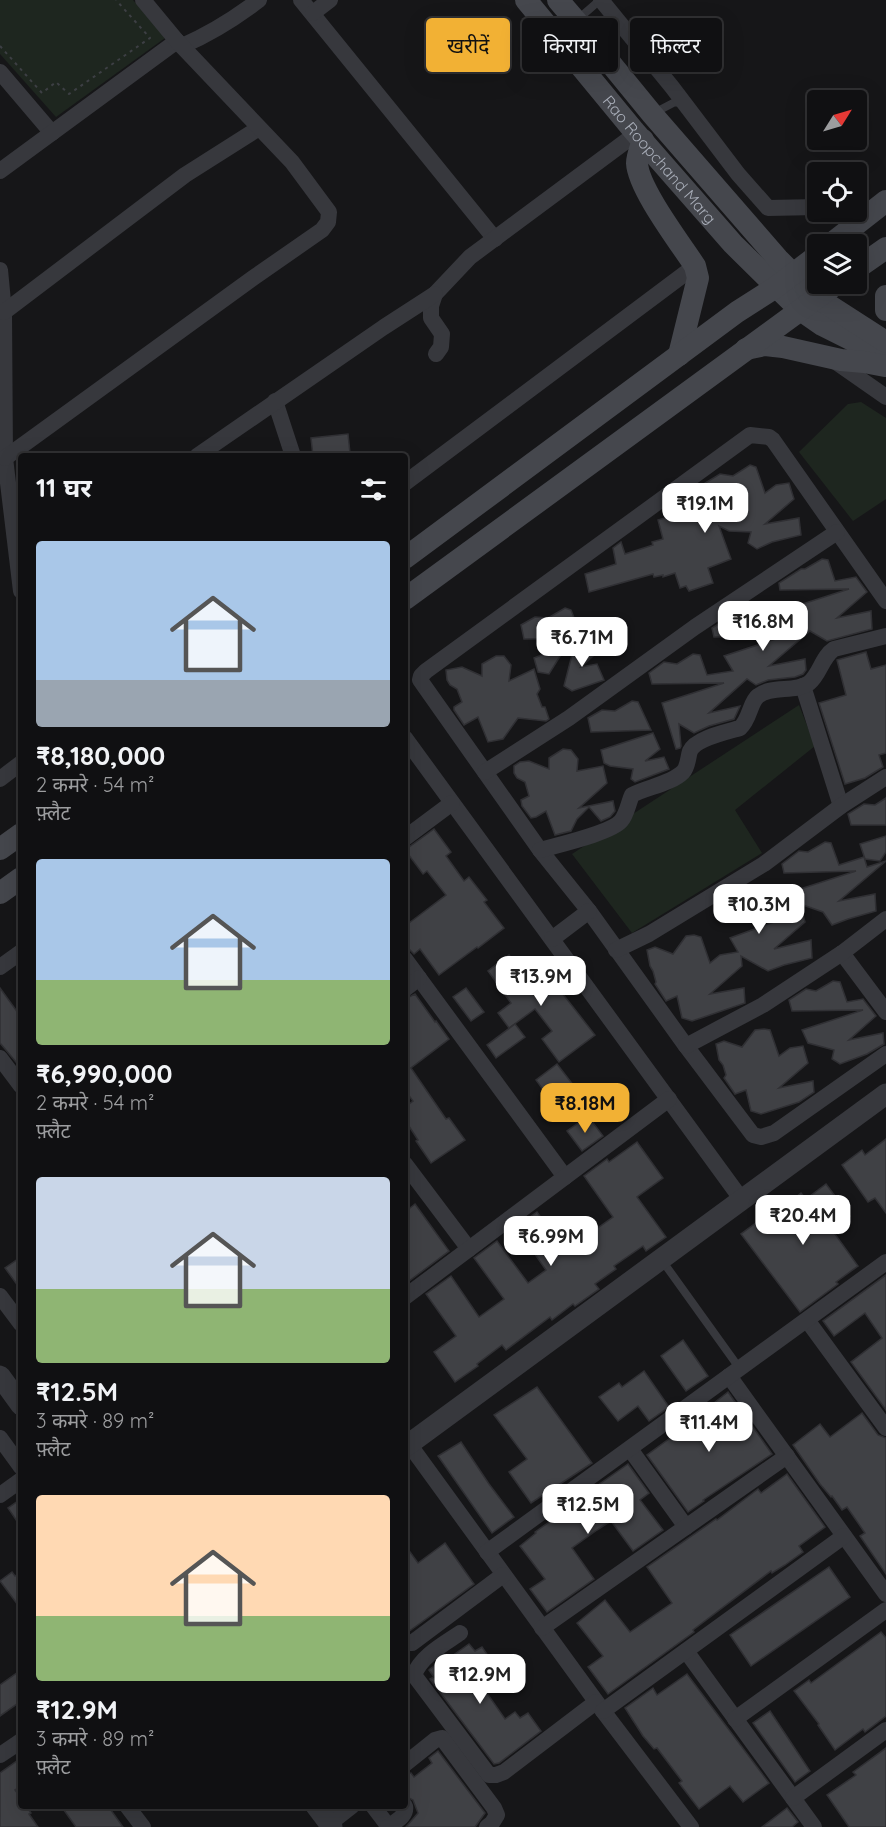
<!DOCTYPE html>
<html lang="hi">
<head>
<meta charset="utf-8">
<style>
  body { margin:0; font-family:Quicksand,"Noto Sans Devanagari",sans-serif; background:#1e1e20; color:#f1f3f6; height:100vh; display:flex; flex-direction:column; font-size:22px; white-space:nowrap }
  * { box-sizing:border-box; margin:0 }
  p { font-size:20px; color:#9c9d9f }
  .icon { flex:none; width:33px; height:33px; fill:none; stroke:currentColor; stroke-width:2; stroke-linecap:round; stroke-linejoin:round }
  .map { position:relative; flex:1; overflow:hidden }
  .details { position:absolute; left:18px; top:453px; width:390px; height:1356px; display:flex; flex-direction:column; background:#101012; border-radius:6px; box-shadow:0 6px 24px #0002,0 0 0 2px #303032 }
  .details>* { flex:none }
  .banner { position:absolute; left:426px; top:18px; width:369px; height:54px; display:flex; gap:12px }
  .needle { width:39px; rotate:53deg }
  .buttons { position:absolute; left:807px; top:90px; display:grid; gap:12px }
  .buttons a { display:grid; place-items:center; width:60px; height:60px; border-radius:6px; background:#101012; box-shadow:0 6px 24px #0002,0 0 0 2px #303032; font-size:30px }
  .price { position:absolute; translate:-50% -51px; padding:0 14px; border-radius:12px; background:#fff; color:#222; font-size:20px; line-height:39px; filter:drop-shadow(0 2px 3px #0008) }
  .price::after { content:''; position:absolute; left:50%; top:36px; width:18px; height:14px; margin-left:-9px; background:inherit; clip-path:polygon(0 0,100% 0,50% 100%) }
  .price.on { background:#f2b134; color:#111 }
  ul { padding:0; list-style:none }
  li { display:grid; align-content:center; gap:12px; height:318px; padding:0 18px }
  li span { display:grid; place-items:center; height:186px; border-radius:6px; color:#555 }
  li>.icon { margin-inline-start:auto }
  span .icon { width:108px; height:108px; fill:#fffc; stroke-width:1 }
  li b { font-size:26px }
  h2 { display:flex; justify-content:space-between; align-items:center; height:72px; padding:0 18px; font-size:26px }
  .tag { padding:0 21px; border-radius:6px; background:#101012; box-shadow:0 6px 24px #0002,0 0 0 2px #303032; font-size:21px; line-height:54px }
  .tag.on { background:#f2b134; color:#111 }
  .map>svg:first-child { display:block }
</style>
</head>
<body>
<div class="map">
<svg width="886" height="1827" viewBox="0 0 886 1827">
  <rect width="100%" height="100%" fill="#161618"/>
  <g fill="#1e261f">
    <path d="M0,0H133L165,38L56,117L0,54Z"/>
    <path d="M861,402L886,418V499L853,521L799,452L848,404Z"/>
    <path d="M799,705L815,746L735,810L762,853L632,933L572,854Z"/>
  </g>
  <g fill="#404145" stroke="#303034" stroke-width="1.5">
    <path d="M348,434L350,453L313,456L311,438Z"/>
    <path d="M750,465L756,467L765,493L776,485L789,483L794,499L765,524L799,518L801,535L772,542L757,549L748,543L751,532L729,531L719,526L731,559L708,568L713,583L689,591L686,586L680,588L675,573L663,577V575L654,577L653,574L589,592L585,574L616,564L613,548L621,542L625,554L653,545L652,542L663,539L658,520L710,505L705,483L720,474L733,476Z"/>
    <path d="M822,559L828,560L835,581L856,577L867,592L837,618L871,611L872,629L827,641L810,631L769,666L805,659L806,670L803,674L795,677L768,680L756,685L747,679L709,713L740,706L734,719L709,726L694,733L679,724L681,746L680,748L676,749L662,703L724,683L652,684L649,673L664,662L677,664L693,654L700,655L707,675L733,671L724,656L788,635L786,625L797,624L793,622L790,608L849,589L780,590L779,583L801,569H805Z"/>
    <path d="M756,607L762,608L772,636L714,637L712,628L731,616L739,617Z"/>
    <path d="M565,608L571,610L578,628L572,638L524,639L521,625L535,617L548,618Z"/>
    <path d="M585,639L593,656L581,667L597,664L604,680L572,691L564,686L575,643Z"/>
    <path d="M567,645L549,674L538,672L534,658Z"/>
    <path d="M866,652L871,669L886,665V753L879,755L883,767L865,778L845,784L819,703L846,695L837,660Z"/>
    <path d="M496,656H504L511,665L509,681L534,669L540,689L537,694L542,707H545L549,719L546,721L518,718L503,739L488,742L478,717L464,725L454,710V707L462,702L457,689L450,685L447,680L446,670L462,667L482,676V664Z"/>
    <path d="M632,701L638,702L651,730L591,732L588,718L602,710L615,711Z"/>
    <path d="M653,733L660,749L645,761L664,757L669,769L635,782L631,779L633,769L610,766L604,763L601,750Z"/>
    <path d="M563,749L571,750L578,759L577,771L603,766L607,783L579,808L613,801L615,811L610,817L601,821L589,807L577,819L571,831L555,835L546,811L536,817L531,818L522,806L521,800L529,796L525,782L517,778L514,773V766L520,762L529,761L549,769V758Z"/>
    <path d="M886,798V825H851L848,814L864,804L875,805Z"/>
    <path d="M434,829L451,852L446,856L464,881L469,877L487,900L484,902L504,928L478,948L477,947L439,975L420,949L414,954L410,950L405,949V926L446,895L427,871L423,874L405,850Z"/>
    <path d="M886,836V852L880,861L865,859L860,844Z"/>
    <path d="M825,842L831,843L839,865L864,857L867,867L886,861L839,901L875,894L876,911L848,919L832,925L823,912L800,904L805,922L774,949L811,940L812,958L784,965L768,971L741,956L742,966L710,994L744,988L745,1003L701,1018L692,1021L682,1018L677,996L666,1001L655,984L656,982L653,971L650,966L647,950L655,947L673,954L686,936L694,935L701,937L710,963L720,955L738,952L730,938L785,918L719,919L717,905L731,897L744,898L761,888L767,890L776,914L798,902L794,891L856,871L784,873L782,864L799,851L808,852Z"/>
    <path d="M509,955L529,981L544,970L595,1035L559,1062L542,1039L552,1031L535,1009L509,1028L498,1013L511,1003L488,971Z"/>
    <path d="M833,981L840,982L847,1002L863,999L876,1016L849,1040L883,1033L884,1044L867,1054L840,1064L832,1059L834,1050L808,1043L802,1030L863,1010L792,1011L789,1000L806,989L816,991Z"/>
    <path d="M0,988L21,1017V1068L0,1043Z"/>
    <path d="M466,988L484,1012L471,1021L453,997Z"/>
    <path d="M415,994L435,1022L436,1021L449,1039L411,1068L446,1119L449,1118L465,1140L431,1163L416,1141L418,1140L405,1120V1107L413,1101L405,1090V999Z"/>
    <path d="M515,1024L525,1037L496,1058L487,1045Z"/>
    <path d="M764,1029L770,1030L779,1056L790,1048L803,1046L808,1063L779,1088L813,1081L814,1092L799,1102L761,1114L751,1111L746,1090L735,1094L724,1078L726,1075L723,1065L719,1060L716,1044L724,1041L742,1047L755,1030Z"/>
    <path d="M557,1064L574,1086L552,1102L536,1080Z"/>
    <path d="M603,1085L610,1094L593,1107L586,1097Z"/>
    <path d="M588,1116L603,1136L582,1151L567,1131Z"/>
    <path d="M886,1139V1213L875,1198L868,1202L842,1165L862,1150L865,1155Z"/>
    <path d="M637,1142L663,1178L637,1197L666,1237L646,1251L643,1246L614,1266L616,1269L595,1284L599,1289L575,1306L573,1304L552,1320L550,1317L506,1350L502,1345L477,1364L478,1366L455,1382L434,1352L456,1336L426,1294L451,1276L479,1317L504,1299L474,1258L497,1241L528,1283L546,1270L516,1227L537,1212L565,1251L613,1217L584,1176L607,1159L609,1162Z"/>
    <path d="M826,1184L850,1216L832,1230L858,1266L836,1282L838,1284L800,1312L741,1234L780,1205L782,1208L801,1193L806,1199Z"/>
    <path d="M415,1204L449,1251L405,1284V1212Z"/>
    <path d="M21,1257V1290L5,1268Z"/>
    <path d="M886,1275V1410L851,1362L882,1338L865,1313L834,1336L823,1321Z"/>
    <path d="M683,1340L708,1376L686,1391L661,1356Z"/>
    <path d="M644,1371L669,1407L649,1421L638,1406L618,1421L599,1397L619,1383L622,1387Z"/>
    <path d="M537,1387L592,1463L531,1503L509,1472L527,1459L494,1415Z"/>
    <path d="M728,1392L772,1454L703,1500L704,1501L688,1512L647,1455L688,1425L687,1424Z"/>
    <path d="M862,1413L878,1435L886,1438V1574L860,1536L865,1533L847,1507L842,1510L832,1496L831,1497L820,1484L793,1445L820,1424L830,1437Z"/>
    <path d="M461,1442L489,1484L514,1517L492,1533L438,1456Z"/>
    <path d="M628,1464L649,1493L640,1500L663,1530L633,1551L611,1521L597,1530L572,1548L594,1579L547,1612L530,1589L545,1579L520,1546L536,1533L535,1532L592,1492L591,1490Z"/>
    <path d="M787,1474L825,1527L799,1546L803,1552L785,1565L772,1573L771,1571L693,1630L694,1632L608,1694L588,1667L603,1656L577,1623L605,1600L630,1632L672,1603L647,1567L716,1519L717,1520L758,1489L761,1493Z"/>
    <path d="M21,1499V1527L8,1508Z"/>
    <path d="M445,1543L474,1584L408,1632L405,1628V1545L418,1563Z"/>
    <path d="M829,1567L850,1597L751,1666L730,1635Z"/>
    <path d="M12,1572L15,1576L21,1572V1609L0,1581Z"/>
    <path d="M881,1632L886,1638V1716L865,1732L863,1729L835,1750L818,1725L819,1724L794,1691L809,1680L811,1683Z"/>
    <path d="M469,1644L475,1651L482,1647L491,1660L483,1666L487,1672L477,1679L505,1719L515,1712L520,1718L528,1713L541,1731L499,1763L494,1764L430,1679L434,1677L429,1670L430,1669L448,1656L449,1658Z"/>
    <path d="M21,1670V1701L0,1716V1685Z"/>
    <path d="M687,1674L769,1783L743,1802L730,1786L699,1809L679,1783L682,1781L657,1748L654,1749L643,1736L625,1708L653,1688L657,1695Z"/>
    <path d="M770,1711L810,1771L795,1782L753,1723Z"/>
    <path d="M886,1748V1827H849L827,1795L856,1775L853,1772Z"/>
    <path d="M438,1751L485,1813L475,1827H406L418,1813L413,1800L405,1796V1774L411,1773L414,1777L432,1763L429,1758Z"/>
    <path d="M21,1758V1786L15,1790L21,1798V1806H26L31,1813L29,1814L38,1827H0V1773Z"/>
    <path d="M61,1806H108L123,1827H76Z"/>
    <path d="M787,1808L798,1822L792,1827H762Z"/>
  </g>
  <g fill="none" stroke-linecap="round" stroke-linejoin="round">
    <path stroke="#3d3f44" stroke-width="2" stroke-dasharray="3 4.5" stroke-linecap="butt" d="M0,46L42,93L56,82L69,94L150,38L116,0"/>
    <g stroke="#37383d" stroke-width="8">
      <path d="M577,20L600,0"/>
      <path d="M652,114L675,102L684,104"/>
      <path d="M661,1259L740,1369"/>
    </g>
    <g stroke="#37383d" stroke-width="16">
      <path d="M301,0L495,239"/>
      <path d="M601,0L672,87L738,174L768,208L818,207"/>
      <path d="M313,13L330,0"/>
      <path d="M182,46C212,33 234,19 259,0"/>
      <path d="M0,72L52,133"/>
      <path d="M0,171L177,41"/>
      <path d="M0,270L4,312L5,458L21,591"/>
      <path d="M4,312L185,175L259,128"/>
      <path d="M436,354L441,347L442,334L431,318V306L435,294L470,257L637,133"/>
      <path d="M833,360L886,397"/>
      <path d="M275,401L293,456"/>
      <path d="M197,456L384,327L435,294"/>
      <path d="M5,458L253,278L322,230L328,222L329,212L292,162L177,41L143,0"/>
      <path d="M405,483L695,266"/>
      <path d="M886,601L773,440L769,437L750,435L426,671L421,676L420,680L540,850L589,911L686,1046L753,1135L761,1137L774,1133L886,1054"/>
      <path d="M803,686L841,806"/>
      <path d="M405,738L742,1200"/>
      <path d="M485,772L569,718L695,627L837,532"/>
      <path d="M0,779L21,763"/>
      <path d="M405,838L452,803"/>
      <path d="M540,850C557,845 611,833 621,821C627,814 628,804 632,795C647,787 671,784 683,772C688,767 688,757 690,751C696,738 727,732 740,728C750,719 750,702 758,696C772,685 795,693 809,683C820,674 822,657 834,649L886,636"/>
      <path d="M552,939L589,911"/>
      <path d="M616,950L649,934L764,864L841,806L886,777"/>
      <path d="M842,953L886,1012"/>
      <path d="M405,959L565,1177"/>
      <path d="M0,967L21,952"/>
      <path d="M405,989L419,978"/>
      <path d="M686,1046L763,1005L842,953L886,919"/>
      <path d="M0,1058L21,1086"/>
      <path d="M405,1164L469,1249"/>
      <path d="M0,1296L21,1324"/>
      <path d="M405,1297L669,1099"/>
      <path d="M807,1320L886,1428"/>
      <path d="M729,1376L886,1594"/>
      <path d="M0,1438L21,1467"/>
      <path d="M409,1444L603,1711L691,1827"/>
      <path d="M630,1449L686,1527"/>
      <path d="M0,1495L21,1480"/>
      <path d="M487,1552L886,1262"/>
      <path d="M542,1628L787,1456"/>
      <path d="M460,1633C444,1644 421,1656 414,1675L489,1775H496L504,1772L596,1702"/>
      <path d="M405,1643H412L503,1575"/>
      <path d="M686,1651L814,1827"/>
      <path d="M603,1711L844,1536"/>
      <path d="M735,1719L886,1610"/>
      <path d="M0,1755L21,1741"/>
      <path d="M405,1764L435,1740L442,1738L494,1808L497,1815L492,1823L487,1827"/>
      <path d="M793,1798L886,1730"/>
      <path d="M127,1806L143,1827"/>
      <path d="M373,1806L389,1827"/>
      <path d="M329,1824L352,1806"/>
      <path d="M388,1827C396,1821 407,1816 405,1806"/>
    </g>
    <g stroke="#37383d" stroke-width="21">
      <path d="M0,1376L21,1405"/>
      <path d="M405,1447L886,1094"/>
      <path d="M316,1806L332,1827"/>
    </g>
    <g stroke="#45474d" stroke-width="22">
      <path id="s1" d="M526,0L634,131L733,244L799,309L822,325L852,340L886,362"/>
      <path d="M558,0L576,21L652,114L778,259L816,297L886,342"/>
      <path d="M643,140C641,147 637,156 637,163C638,188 680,243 695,266L698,278L679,355"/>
      <path d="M831,244L886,201"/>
      <path d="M856,269L886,248"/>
      <path d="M886,296V310"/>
      <path d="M746,349L765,345L783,347L841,360L864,362L885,366"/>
      <path d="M405,558L737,312L776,287L818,255"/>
      <path d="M405,599L836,284"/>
      <path d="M0,849L21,834"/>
      <path d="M0,893L21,878"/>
    </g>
  </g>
  <g text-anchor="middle" stroke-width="6" stroke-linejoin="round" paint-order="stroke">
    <g font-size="16" fill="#a8adb8" stroke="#111113">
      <text dy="6" stroke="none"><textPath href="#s1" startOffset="208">Rao Roopchand Marg</textPath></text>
    </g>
  </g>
</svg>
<div class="buttons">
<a><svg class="needle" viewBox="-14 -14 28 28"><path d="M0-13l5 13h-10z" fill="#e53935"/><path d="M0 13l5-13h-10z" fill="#9c9d9f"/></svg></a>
<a><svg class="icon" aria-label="locate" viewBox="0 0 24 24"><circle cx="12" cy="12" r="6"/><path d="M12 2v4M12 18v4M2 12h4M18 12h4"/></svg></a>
<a><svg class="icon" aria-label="layers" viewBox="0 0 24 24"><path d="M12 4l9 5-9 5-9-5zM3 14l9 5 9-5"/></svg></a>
</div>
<b class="price" style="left:705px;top:534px">₹19.1M</b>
<b class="price" style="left:763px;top:652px">₹16.8M</b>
<b class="price" style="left:582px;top:668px">₹6.71M</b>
<b class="price" style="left:759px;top:935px">₹10.3M</b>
<b class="price" style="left:541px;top:1007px">₹13.9M</b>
<b class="price on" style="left:585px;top:1134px">₹8.18M</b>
<b class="price" style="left:803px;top:1246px">₹20.4M</b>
<b class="price" style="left:551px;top:1267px">₹6.99M</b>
<b class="price" style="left:709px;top:1453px">₹11.4M</b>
<b class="price" style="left:588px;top:1535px">₹12.5M</b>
<b class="price" style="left:480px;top:1705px">₹12.9M</b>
<div class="banner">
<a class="tag on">खरीदें</a>
<a class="tag">किराया</a>
<a class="tag">फ़िल्टर</a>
</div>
<section class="details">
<h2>11 घर<svg class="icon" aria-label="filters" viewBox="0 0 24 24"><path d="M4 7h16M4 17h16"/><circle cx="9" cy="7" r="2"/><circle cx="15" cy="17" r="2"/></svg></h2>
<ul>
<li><span style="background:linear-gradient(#a9c7e8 75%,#9aa5b1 0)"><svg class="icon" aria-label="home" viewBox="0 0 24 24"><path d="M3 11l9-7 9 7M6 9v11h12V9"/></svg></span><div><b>₹8,180,000</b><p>2 कमरे · 54 m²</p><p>फ़्लैट</p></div></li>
<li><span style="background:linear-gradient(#a9c7e8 65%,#8fb573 0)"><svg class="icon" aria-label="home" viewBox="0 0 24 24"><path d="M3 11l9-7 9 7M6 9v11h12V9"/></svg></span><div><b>₹6,990,000</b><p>2 कमरे · 54 m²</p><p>फ़्लैट</p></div></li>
<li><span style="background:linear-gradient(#c9d6e8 60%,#8fb573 0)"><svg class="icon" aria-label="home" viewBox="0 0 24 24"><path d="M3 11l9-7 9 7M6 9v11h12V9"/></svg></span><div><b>₹12.5M</b><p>3 कमरे · 89 m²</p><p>फ़्लैट</p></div></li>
<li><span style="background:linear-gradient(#ffd9b3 65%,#8fb573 0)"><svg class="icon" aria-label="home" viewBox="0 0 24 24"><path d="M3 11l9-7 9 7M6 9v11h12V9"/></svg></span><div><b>₹12.9M</b><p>3 कमरे · 89 m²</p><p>फ़्लैट</p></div></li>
</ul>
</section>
</div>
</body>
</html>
